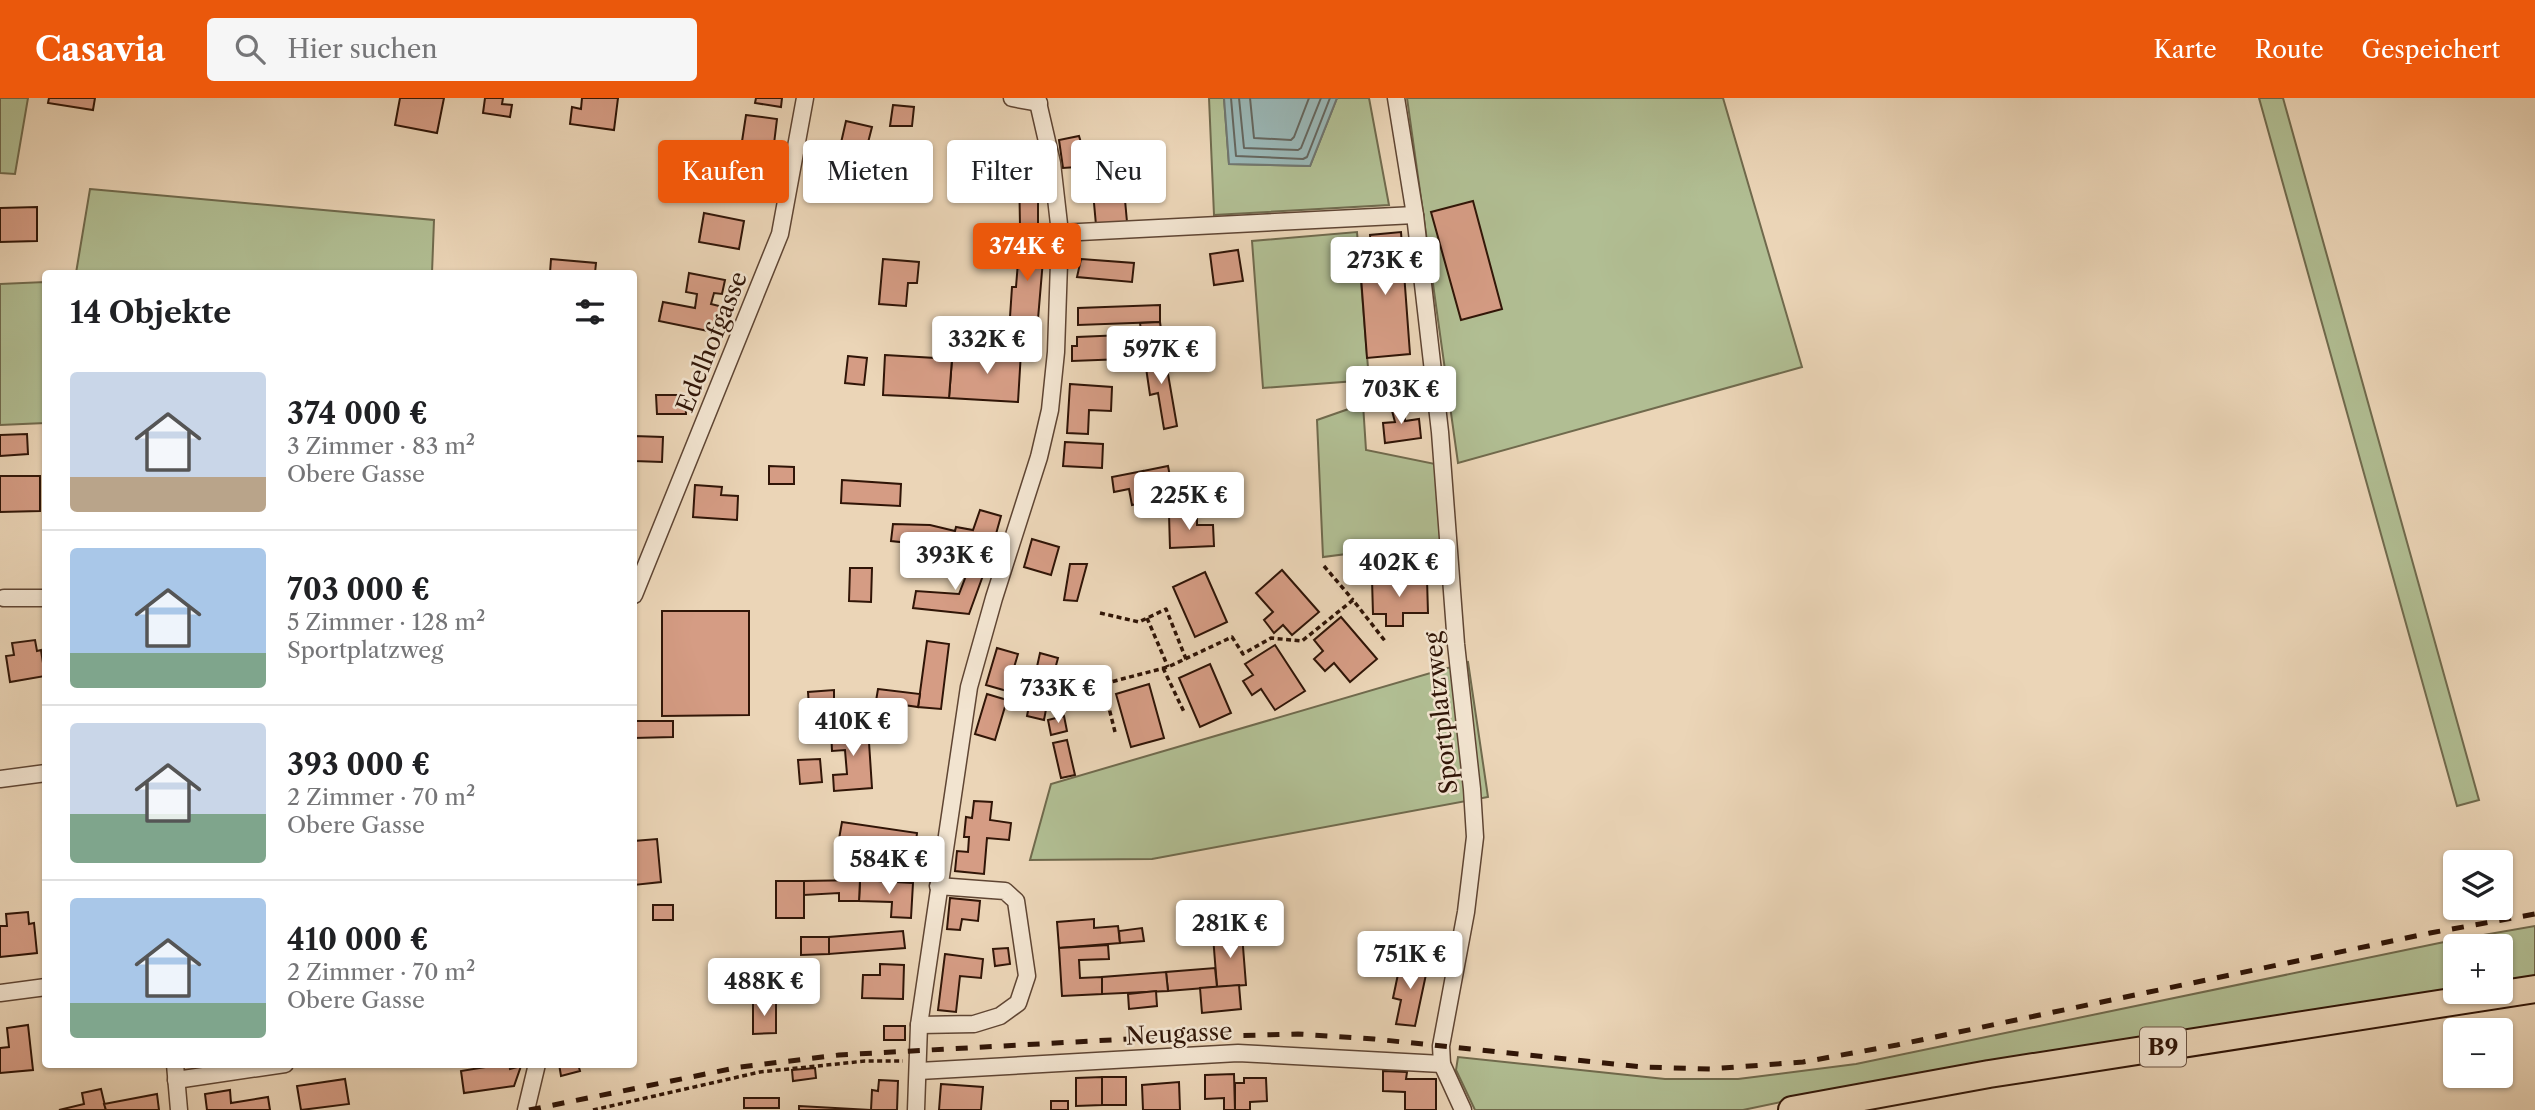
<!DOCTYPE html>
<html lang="de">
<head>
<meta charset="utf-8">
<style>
  body { margin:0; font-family:"Libre Caslon Text",serif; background:#f6f6f6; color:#202124; height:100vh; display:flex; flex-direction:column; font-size:26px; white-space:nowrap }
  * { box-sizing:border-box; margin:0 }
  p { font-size:23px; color:#757577 }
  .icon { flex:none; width:38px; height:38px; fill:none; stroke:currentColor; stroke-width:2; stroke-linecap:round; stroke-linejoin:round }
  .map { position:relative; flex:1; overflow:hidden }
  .details { position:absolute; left:42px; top:172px; width:595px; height:798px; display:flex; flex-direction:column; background:#fff; border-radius:7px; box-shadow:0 2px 5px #0004 }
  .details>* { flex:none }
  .hud { position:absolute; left:658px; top:42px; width:665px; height:63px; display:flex; gap:14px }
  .controls { position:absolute; left:2443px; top:752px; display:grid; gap:14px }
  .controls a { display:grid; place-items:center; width:70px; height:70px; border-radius:7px; background:#fff; box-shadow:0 2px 5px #0004; font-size:35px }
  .price { position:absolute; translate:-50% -60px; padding:0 16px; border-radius:7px; background:#fff; color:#222; font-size:23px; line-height:46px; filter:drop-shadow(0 2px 4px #0008) }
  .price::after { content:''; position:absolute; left:50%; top:42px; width:21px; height:16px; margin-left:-10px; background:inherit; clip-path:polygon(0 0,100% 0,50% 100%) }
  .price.current { background:#ea580c; color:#fff }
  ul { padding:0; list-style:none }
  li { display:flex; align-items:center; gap:21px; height:175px; padding:0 28px }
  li+li { border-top:2px solid #e0e0e0 }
  li span { display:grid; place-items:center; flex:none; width:196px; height:140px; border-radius:7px; color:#555 }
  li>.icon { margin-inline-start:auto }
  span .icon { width:84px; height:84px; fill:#fffc; stroke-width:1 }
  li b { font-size:30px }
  h2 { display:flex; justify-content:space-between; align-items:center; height:84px; padding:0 28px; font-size:30px }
  .pill { padding:0 24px; border-radius:7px; background:#fff; box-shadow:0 2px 5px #0004; font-size:24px; line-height:63px }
  .pill.current { background:#ea580c; color:#fff }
  header { display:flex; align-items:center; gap:42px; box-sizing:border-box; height:98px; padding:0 35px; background:#ea580c; color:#fff }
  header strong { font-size:33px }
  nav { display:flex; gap:38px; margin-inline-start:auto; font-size:24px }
  .search { width:490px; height:63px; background:#f6f6f6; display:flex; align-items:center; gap:18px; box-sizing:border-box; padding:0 24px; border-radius:7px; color:#757577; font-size:26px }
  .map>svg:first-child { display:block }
</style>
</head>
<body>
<header>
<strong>Casavia</strong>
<div class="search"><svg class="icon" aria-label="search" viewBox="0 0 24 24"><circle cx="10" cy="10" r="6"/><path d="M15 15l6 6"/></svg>Hier suchen</div>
<nav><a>Karte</a><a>Route</a><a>Gespeichert</a></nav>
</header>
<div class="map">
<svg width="2535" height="1012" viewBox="0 0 2535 1012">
  <rect width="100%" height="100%" fill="#ebd5b7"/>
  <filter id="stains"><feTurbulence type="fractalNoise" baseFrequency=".00286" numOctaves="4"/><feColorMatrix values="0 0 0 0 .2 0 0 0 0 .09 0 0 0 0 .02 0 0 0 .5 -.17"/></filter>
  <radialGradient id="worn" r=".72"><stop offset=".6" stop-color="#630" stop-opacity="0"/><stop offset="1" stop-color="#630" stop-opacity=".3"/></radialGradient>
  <g fill="#b1be93" stroke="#706a4d" stroke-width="2">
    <path d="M0,0H28L15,76L0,75Z"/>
    <path d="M1209,0H1224L1229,66L1310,68L1337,0H1369L1389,107L1214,117Z"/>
    <path d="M1407,0H1723L1802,269L1458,365Z"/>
    <path d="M2259,0H2283L2479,702L2457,708Z"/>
    <path d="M90,91L434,122L432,175H76Z"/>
    <path d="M1357,134L1369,282L1263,290L1252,143Z"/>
    <path d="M45,184V325L0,327V186Z"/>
    <path d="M1363,306L1366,352L1445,368L1454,442L1323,459L1317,322Z"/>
    <path d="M1468,564L1488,699L1152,761L1030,762L1051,686Z"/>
    <path d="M2535,828V878L2501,884V849H2455V892L1905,978L1743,1012H1475L1456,972L1458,959L1665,981H1738L1856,966L2449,843Z"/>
  </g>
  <path fill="#9ab7b6" stroke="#707670" stroke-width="2" d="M1224,0H1337L1310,68L1229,66Z"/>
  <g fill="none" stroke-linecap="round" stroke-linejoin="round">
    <g stroke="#65665e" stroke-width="2">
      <path d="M1231,0L1236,58L1303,61L1307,59L1330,0"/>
      <path d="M1239,0L1244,50L1298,52L1301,50L1321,0"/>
      <path d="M1250,0L1254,40L1291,42L1294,39L1309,0"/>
    </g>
  </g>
  <g fill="#d59c84" stroke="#301507" stroke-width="2">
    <path d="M49,0H95L93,12L48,5Z"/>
    <path d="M400,0H444L437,35L395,27Z"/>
    <path d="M485,0H503L502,6L512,7L510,19L483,15Z"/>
    <path d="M582,0H618L614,32L570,26L572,9L581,11Z"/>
    <path d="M756,0H782L781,9L755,5Z"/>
    <path d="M893,7L914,9L912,28H890Z"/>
    <path d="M746,17L777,21L773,54L741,50Z"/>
    <path d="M846,23L872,29L863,64L838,58Z"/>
    <path d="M1079,38L1082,48L1121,46L1122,66L1063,70L1059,42Z"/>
    <path d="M1019,70H1038V145L1013,144L1011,130L1020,128Z"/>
    <path d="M1019,70V84L986,86V72Z"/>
    <path d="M746,74L770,77L766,103L699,94L701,82L712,84L713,77L745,81Z"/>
    <path d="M840,76L856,79L852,97L837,95Z"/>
    <path d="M1123,80L1127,124L1096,127L1092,83Z"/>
    <path d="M1473,103L1502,211L1461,222L1431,114Z"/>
    <path d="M37,109V143L0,144V110Z"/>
    <path d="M704,115L744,123L739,151L699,144Z"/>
    <path d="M1401,134L1410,256L1367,260L1359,152L1371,151L1370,137Z"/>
    <path d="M993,146L1015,148L1014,164L992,162Z"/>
    <path d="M1015,148L1044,150L1038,221L1010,219L1012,189H1016L1018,164H1014Z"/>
    <path d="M1238,152L1243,183L1214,187L1210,156Z"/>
    <path d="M551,161L596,165L595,175H550Z"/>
    <path d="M883,161L919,164L917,185H908L906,208L879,206Z"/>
    <path d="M1081,161L1134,165L1132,184L1077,179Z"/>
    <path d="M689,175L725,182L722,196L714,195L711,206L723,209L718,235L659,223L663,204L695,210L697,196L686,194Z"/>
    <path d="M1160,207V224L1078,227V210Z"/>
    <path d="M1160,224L1164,253L1144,256L1140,225Z"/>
    <path d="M1123,237L1124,261L1072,263V248H1077V239Z"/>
    <path d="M972,251L1021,254L1018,304L949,300L952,261H971Z"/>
    <path d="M1164,253L1177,328L1164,331L1158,295L1150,297L1144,256Z"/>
    <path d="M885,257L952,261L949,300L883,297Z"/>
    <path d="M848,258L867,260L864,287L845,285Z"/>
    <path d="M1070,286L1112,289L1111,313L1089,312L1088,336L1067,335Z"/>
    <path d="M656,297H685L686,316H657Z"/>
    <path d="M1404,303L1405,323L1419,321L1421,340L1385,345L1383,325L1395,324L1390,305Z"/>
    <path d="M27,336L28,356L0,358V337Z"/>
    <path d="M634,338L663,339L662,364L634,363Z"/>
    <path d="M1065,344L1103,346L1102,370L1063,368Z"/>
    <path d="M769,368L794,369V386H769Z"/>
    <path d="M1168,368L1171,384L1146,389L1143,373Z"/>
    <path d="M1143,373L1148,404L1132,407L1129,391L1114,394L1112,379Z"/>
    <path d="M0,378H40V413L0,414Z"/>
    <path d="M842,382L901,386L900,408L841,405Z"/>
    <path d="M695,387L722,389L721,397L738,398L737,422L693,419Z"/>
    <path d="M980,412L1001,418L989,461L928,447L891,443L893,426L930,427L955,433L956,429L973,432Z"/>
    <path d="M1169,416H1197V427H1213L1214,448L1170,450Z"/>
    <path d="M1032,441L1059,449L1051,477L1024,469Z"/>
    <path d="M974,457L989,461L969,516L913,510L916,493L959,496Z"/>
    <path d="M1070,466H1087L1077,503L1064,502Z"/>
    <path d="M850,470H872L871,504L849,503Z"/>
    <path d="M1282,472L1319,514L1292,537L1283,527L1274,535L1264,522L1273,514L1256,495Z"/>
    <path d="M1205,474L1227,524L1195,539L1173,489Z"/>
    <path d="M1372,481H1427L1428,515H1403V528H1386V516H1373Z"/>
    <path d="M662,513H749V617L662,618Z"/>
    <path d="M1341,519L1377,561L1350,584L1334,565L1325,573L1314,561L1323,553L1314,542Z"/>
    <path d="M35,542L37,553L41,552L45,578L10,584L6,558L14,557L12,545Z"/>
    <path d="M927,543L949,546L941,611L918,609Z"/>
    <path d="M1275,547L1305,593L1275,612L1261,591L1252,597L1243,583L1253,577L1245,566Z"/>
    <path d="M997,550L1018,556L1007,593L986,587Z"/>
    <path d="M1040,555L1058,560L1050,590L1033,587Z"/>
    <path d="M1210,566L1231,615L1200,629L1179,580Z"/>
    <path d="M1149,586L1164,640L1131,649L1116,596Z"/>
    <path d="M1033,587L1050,590L1044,622L1027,618Z"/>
    <path d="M878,591L920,596L918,609L876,603Z"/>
    <path d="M834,592V601H825L826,608L809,609L808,594Z"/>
    <path d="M987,596L1007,602L995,642L975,636Z"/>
    <path d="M1064,618L1067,633L1051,637L1048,622Z"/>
    <path d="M634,623H673V639L634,640Z"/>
    <path d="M868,629L872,690L834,693L833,677L847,676L845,652L832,653L831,631Z"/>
    <path d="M1067,642L1075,677L1061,680L1053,645Z"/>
    <path d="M820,661L822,684L800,686L798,662Z"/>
    <path d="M974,703L992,704L990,722L1011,725L1009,742L987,740L984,776L955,773L957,753L968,754L969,739H964L966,719L972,720Z"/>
    <path d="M842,724L917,735L915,752L839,741Z"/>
    <path d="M657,741L661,784L634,787V743Z"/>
    <path d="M860,782L913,785L911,820L891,819L892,804L859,803Z"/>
    <path d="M860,782L859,803H839V795L804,797V783Z"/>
    <rect x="776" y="783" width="28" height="37"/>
    <path d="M950,800L980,803L978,823L962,821L960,832L947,831Z"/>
    <rect x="653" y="807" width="20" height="15"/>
    <path d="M28,814L29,826L34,825L37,855L0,859V828H7L6,816Z"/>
    <path d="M1094,821V830L1118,828L1120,845L1059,850L1057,824Z"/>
    <path d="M1142,830L1144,843L1120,845L1119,833Z"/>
    <path d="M903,833L905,850L829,856V839Z"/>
    <path d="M1242,836L1246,887L1217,889L1213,838Z"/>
    <path d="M801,839H829V856L801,857Z"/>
    <path d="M1108,847L1109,861L1079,862L1080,880L1102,879V896L1062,898L1059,850Z"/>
    <path d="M1008,850L1010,866L995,868L993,851Z"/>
    <path d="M945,856L983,861L981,880L960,878L956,914L938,912Z"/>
    <path d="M1401,862L1428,867L1415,928L1396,926L1401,902L1393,900Z"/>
    <path d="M880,866L904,867L903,901L862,900L863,877H880Z"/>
    <path d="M1215,870L1217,889L1168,893L1166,874Z"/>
    <path d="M1166,874L1168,893L1102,896V879Z"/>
    <path d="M1239,887L1241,911L1202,915L1200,890Z"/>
    <path d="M1156,893L1157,908L1129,911L1128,896Z"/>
    <path d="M753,904H776V935L753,936Z"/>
    <path d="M28,927L33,972L0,975V950L9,949L7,930Z"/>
    <rect x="884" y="928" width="21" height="14"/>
    <path d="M504,966H509L510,971L521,968L514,988L464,995L461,973Z"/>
    <path d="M559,966H578L580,973L561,978Z"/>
    <path d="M815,970L816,980L793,983L792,972Z"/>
    <path d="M1383,973L1407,974L1406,981H1436V1012H1405V994L1383,993Z"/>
    <path d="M1234,976L1235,1012H1224V1000L1205,1001V977Z"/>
    <rect x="1102" y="979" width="24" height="28"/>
    <path d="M1102,979V1007L1076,1008V980Z"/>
    <path d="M1244,980H1266L1267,1003L1250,1004V1012H1235V985H1244Z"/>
    <path d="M345,981L349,1006L301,1012L297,988Z"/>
    <path d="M879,982L898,983L897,1012H871L872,992L878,993Z"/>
    <path d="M1179,984L1180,1012H1143L1142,987Z"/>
    <path d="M941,986L983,989L981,1012H939Z"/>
    <path d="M101,991L106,1012H59L84,1006L82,995Z"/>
    <path d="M230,992L231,1005L268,999L270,1012H207L205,996Z"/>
    <path d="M157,996L159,1012H106L104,1006Z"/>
    <rect x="744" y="1000" width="35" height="10"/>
    <rect x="1051" y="1003" width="17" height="9"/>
    <path d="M799,1008L871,1012H799Z"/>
  </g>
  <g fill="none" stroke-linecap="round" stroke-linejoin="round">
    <defs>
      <g id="street">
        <path d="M1012,0L1039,5"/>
        <path d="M1396,0L1415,117L1440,334L1456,546L1472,691L1475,739L1466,814L1441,948L1442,966L1463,1012"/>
        <path d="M1060,135L1415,117"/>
        <path d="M634,497L780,136L805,0"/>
        <path d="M4,500H46"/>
        <path d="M0,681L46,675"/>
        <path d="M0,895L46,889"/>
        <path d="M919,927L974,926L1000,918L1018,905L1027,878L1016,803L1005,793L938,788"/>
        <path d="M175,966L179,1012"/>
        <path d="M919,973L1238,955L1442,966"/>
        <path d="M176,982L285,966"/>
        <path d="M526,1012L537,966"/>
        <path d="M916,1012L919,927L969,589L994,500L1039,359L1050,312L1056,254L1060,135L1052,65L1037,0"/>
      </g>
      <path id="primary" d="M1792,1012L1989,976L2535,891"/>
    </defs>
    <use href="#street" stroke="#5f4533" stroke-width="19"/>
    <use href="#primary" stroke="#301507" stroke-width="30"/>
    <g stroke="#301507" stroke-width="3.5" stroke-dasharray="5 3.5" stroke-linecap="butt">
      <path d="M1324,468L1353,502"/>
      <path d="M1100,515L1139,524L1166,511L1186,561"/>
      <path d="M1147,520L1168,569"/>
      <path d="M1163,570L1184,614"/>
      <path d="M1115,634L1103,586L1168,569L1232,539L1243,556L1271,540L1302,543L1353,502L1385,543"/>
      <path d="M593,1012L760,974L865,963H903"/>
    </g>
    <use href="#street" stroke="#f2e4d0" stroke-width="16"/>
    <use href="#primary" stroke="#ebd5b7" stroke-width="26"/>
    <path stroke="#301507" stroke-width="5" stroke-dasharray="12 12" stroke-linecap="butt" d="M529,1012L740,969L839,957L1147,940L1298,936L1374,941L1643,969L1710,971L1803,964L1897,947L2430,835L2535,816"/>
  </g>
  <g text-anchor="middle" stroke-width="5" stroke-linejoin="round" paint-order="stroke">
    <rect fill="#f2e4d0" stroke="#6a5343" stroke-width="2" x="2140" y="929.5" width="46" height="39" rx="5"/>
    <g font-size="23" font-weight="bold" fill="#301507">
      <text x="2163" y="957">B9</text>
    </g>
    <g font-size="24" fill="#301507" stroke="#f2e4d0">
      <text transform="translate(712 244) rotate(-68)" y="8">Edelhofgasse</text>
      <text transform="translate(1441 615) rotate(-96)" y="8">Sportplatzweg</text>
      <text transform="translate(1179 936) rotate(-3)" y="8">Neugasse</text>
    </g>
  </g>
  <rect width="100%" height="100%" filter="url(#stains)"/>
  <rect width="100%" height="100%" fill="url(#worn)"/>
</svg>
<div class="controls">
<a><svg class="icon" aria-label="layers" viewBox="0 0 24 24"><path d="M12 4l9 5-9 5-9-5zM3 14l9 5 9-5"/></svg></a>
<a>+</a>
<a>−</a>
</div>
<b class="price current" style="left:1027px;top:185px">374K €</b>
<b class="price" style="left:1385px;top:199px">273K €</b>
<b class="price" style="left:987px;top:278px">332K €</b>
<b class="price" style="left:1161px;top:288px">597K €</b>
<b class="price" style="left:1401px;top:328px">703K €</b>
<b class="price" style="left:1189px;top:434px">225K €</b>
<b class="price" style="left:955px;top:494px">393K €</b>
<b class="price" style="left:1399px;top:501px">402K €</b>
<b class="price" style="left:1058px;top:627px">733K €</b>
<b class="price" style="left:853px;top:660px">410K €</b>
<b class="price" style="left:889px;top:798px">584K €</b>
<b class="price" style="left:1230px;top:862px">281K €</b>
<b class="price" style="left:1410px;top:893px">751K €</b>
<b class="price" style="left:764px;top:920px">488K €</b>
<div class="hud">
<a class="pill current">Kaufen</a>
<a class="pill">Mieten</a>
<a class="pill">Filter</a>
<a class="pill">Neu</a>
</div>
<section class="details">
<h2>14 Objekte<svg class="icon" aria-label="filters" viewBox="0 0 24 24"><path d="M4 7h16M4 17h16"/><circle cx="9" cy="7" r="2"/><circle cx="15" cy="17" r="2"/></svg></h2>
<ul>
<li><span style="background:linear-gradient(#c9d6e8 75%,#b9a48a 0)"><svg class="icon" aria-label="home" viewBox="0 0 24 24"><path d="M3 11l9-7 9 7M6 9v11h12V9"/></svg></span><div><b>374 000 €</b><p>3 Zimmer · 83 m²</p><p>Obere Gasse</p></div></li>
<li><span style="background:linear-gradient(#a9c7e8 75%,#7fa58c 0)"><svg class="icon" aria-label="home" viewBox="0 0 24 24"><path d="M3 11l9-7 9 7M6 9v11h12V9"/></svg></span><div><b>703 000 €</b><p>5 Zimmer · 128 m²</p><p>Sportplatzweg</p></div></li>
<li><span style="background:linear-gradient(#c9d6e8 65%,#7fa58c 0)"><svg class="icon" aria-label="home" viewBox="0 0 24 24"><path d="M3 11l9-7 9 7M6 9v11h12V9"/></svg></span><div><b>393 000 €</b><p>2 Zimmer · 70 m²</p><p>Obere Gasse</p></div></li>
<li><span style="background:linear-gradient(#a9c7e8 75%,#7fa58c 0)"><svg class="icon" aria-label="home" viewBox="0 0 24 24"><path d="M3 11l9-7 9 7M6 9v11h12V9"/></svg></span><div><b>410 000 €</b><p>2 Zimmer · 70 m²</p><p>Obere Gasse</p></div></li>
</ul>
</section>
</div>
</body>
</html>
